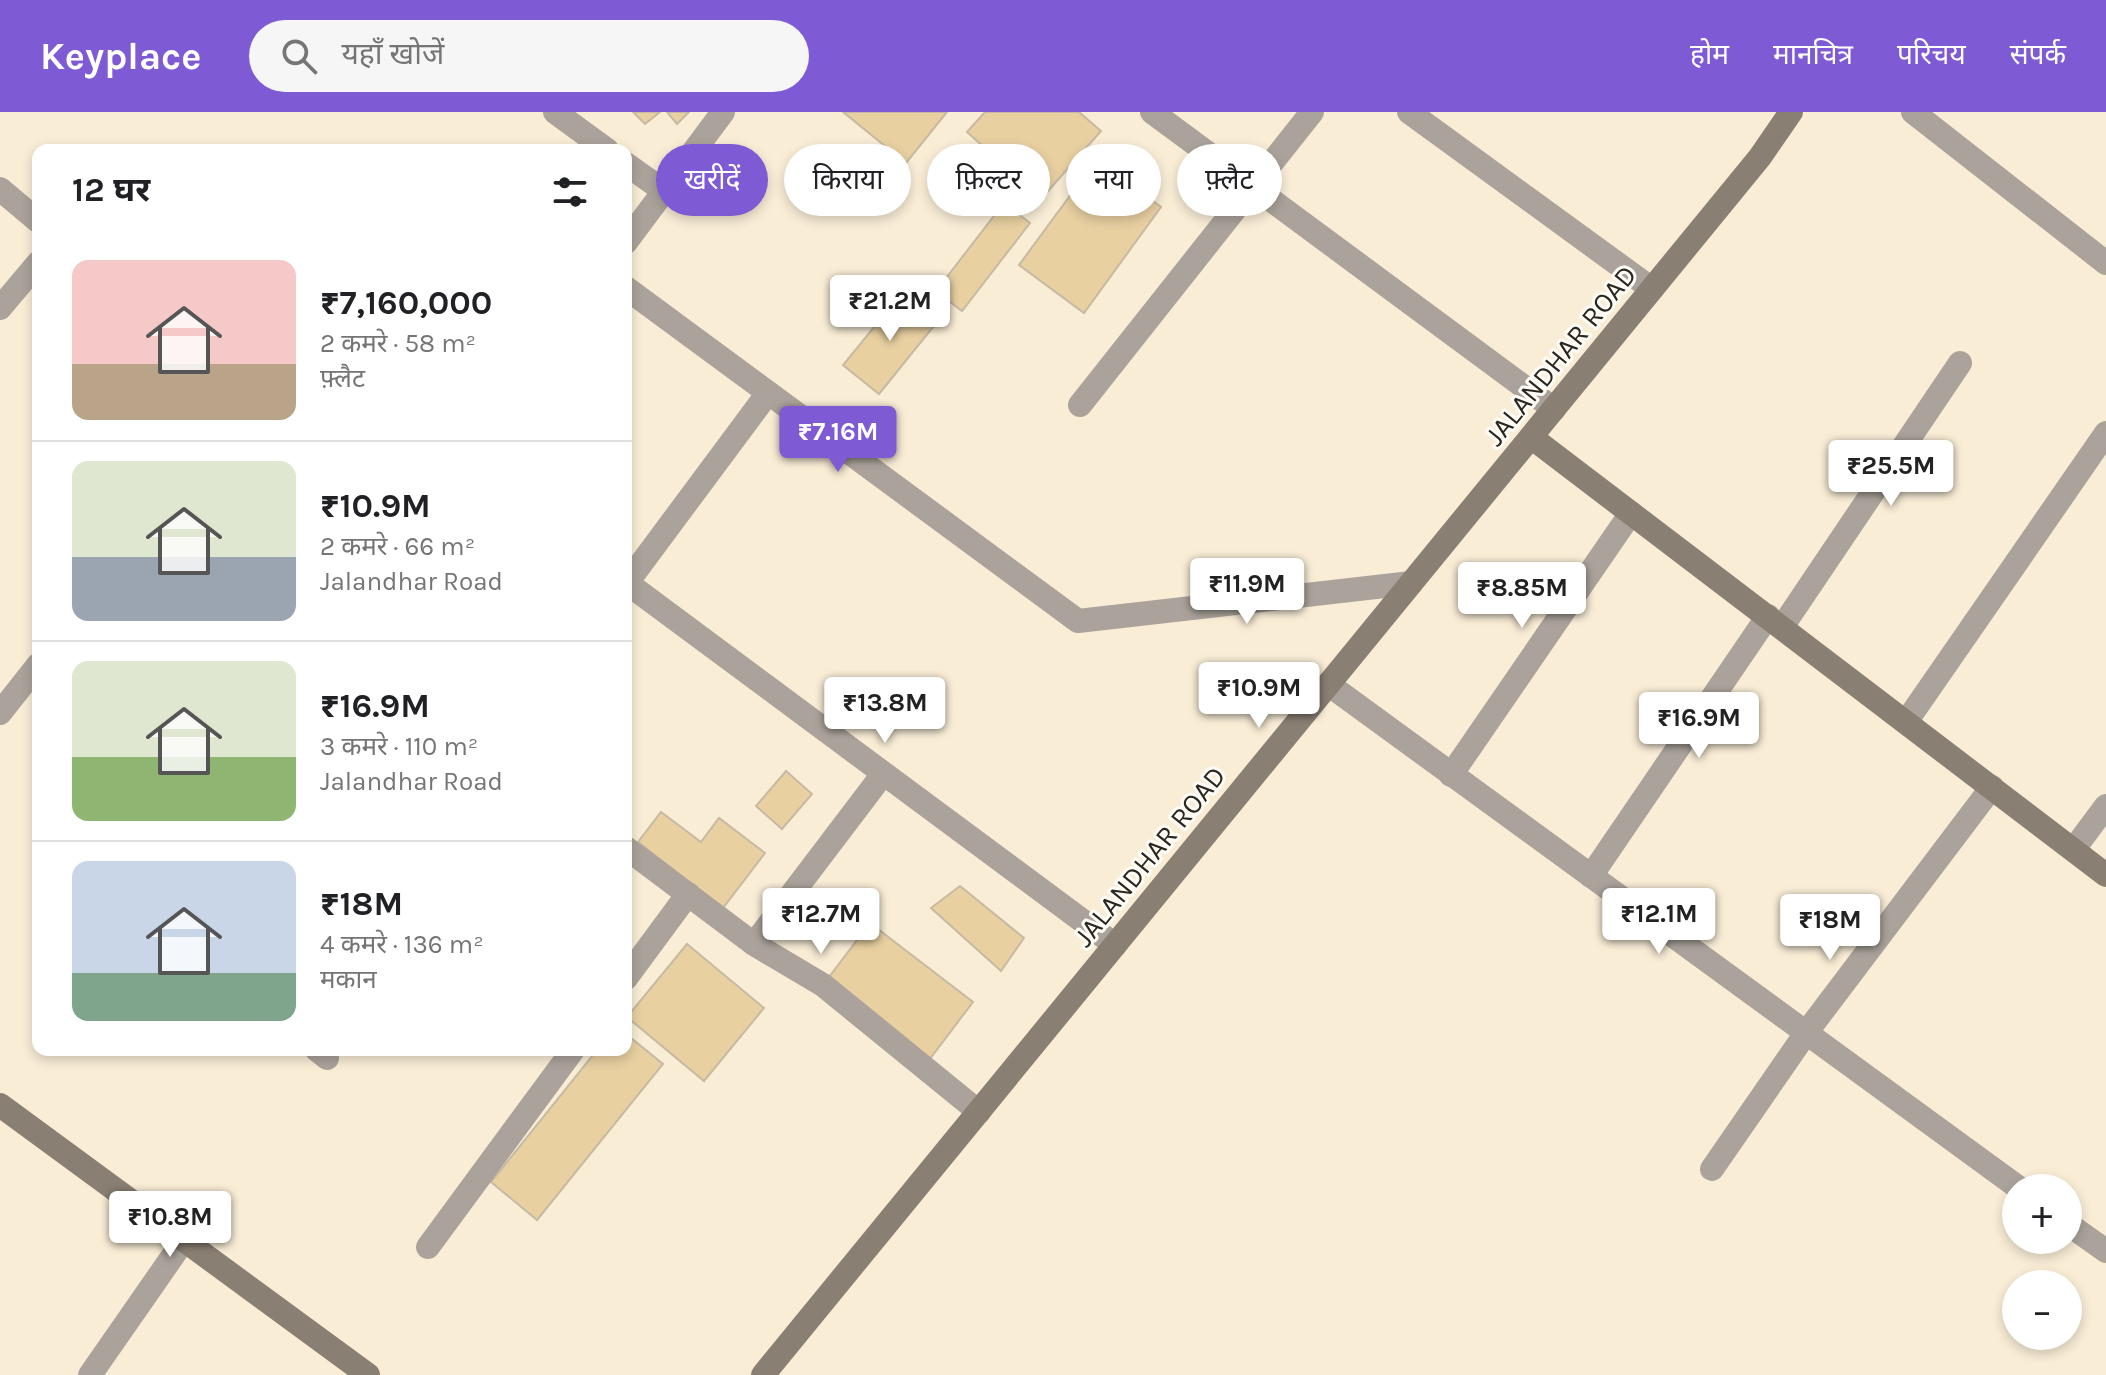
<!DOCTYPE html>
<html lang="hi">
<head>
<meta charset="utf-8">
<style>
  body { margin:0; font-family:Karla,"Noto Sans Devanagari",sans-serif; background:#f6f6f6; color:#202124; height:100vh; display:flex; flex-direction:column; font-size:30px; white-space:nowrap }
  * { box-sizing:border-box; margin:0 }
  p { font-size:26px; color:#757577 }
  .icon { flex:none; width:44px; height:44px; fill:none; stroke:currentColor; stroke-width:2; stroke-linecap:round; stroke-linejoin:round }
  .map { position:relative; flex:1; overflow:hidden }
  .panel { position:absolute; left:32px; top:32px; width:600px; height:912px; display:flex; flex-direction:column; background:#fff; border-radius:16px; box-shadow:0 4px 12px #0003 }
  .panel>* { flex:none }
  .guide { position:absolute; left:656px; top:32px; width:760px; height:72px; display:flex; gap:16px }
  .buttons { position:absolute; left:2002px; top:1062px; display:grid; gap:16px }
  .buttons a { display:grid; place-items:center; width:80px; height:80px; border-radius:50%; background:#fff; box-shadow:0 4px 12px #0003; font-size:40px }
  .price { position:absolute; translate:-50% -68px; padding:0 18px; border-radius:8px; background:#fff; color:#222; font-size:26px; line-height:52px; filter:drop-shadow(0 2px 4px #0008) }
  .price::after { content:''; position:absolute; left:50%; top:48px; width:24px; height:18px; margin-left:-12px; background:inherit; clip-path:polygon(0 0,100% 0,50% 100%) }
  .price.current { background:#7e5ad4; color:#fff }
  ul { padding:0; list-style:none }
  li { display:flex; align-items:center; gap:24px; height:200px; padding:0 40px }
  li+li { border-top:2px solid #e0e0e0 }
  li span { display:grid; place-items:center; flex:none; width:224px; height:160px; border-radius:16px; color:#555 }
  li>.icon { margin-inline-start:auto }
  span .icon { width:96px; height:96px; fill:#fffc; stroke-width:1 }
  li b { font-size:34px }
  h2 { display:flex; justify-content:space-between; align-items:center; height:96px; padding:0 40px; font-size:34px }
  .tag { padding:0 28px; border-radius:36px; background:#fff; box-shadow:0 4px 12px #0003; font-size:28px; line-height:72px }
  .tag.current { background:#7e5ad4; color:#fff }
  header { display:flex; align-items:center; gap:48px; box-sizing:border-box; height:112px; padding:0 40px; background:#7e5ad4; color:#fff }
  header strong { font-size:38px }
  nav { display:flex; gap:44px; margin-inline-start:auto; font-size:28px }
  .search { width:560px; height:72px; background:#f6f6f6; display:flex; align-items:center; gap:20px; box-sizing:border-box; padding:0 28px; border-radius:44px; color:#757577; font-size:30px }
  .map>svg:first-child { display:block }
</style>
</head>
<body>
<header>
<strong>Keyplace</strong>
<div class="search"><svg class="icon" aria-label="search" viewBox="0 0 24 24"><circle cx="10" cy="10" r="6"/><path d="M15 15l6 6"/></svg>यहाँ खोजें</div>
<nav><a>होम</a><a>मानचित्र</a><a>परिचय</a><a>संपर्क</a></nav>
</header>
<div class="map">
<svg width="2106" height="1263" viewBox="0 0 2106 1263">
  <rect width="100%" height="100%" fill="#f9edd6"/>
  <g fill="#e8d0a1" stroke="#c6baa4" stroke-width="2">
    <path d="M633,0H660L645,12Z"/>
    <path d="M667,0H689L677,12Z"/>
    <path d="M843,0H947L906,51Z"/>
    <path d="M985,0H1079L1101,19L1041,87L967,20Z"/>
    <path d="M1097,47L1161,95L1084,201L1019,153Z"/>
    <path d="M1004,91L1030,111L962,199L936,179Z"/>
    <path d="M902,181L938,209L879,282L843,253Z"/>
    <path d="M786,659L812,682L782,717L756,694Z"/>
    <path d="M661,700L701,730L719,706L765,741L723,796L638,730Z"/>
    <path d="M960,774L1024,826L1001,859L931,796Z"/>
    <path d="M870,811L973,890L926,952L823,873Z"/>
    <path d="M687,832L764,896L704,969L627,905Z"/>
    <path d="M626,922L663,952L537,1108L491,1070L597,938H626Z"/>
  </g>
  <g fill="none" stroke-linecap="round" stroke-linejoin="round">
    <g stroke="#aba39b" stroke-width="24">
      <path d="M555,0L607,38"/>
      <path d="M1152,0L1554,297"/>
      <path d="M1409,0L1652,177"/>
      <path d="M1913,0L2106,151"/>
      <path d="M626,52L664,79"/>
      <path d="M0,77L38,109"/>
      <path d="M626,130L723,0"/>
      <path d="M626,176L1078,509L1411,471"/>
      <path d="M0,196L38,151"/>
      <path d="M1080,293L1312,0"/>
      <path d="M627,471L1115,833"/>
      <path d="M626,472L768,281"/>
      <path d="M1782,515L1960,251"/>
      <path d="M1328,572L2019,1076"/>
      <path d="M0,601L38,553"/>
      <path d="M1906,610L2106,321"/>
      <path d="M1451,663L1631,401"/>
      <path d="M626,736L754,832L823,873L979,1000"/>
      <path d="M2074,737L2106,694"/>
      <path d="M1591,764L1768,504"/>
      <path d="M754,832L883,662"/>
      <path d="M626,866L688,782"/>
      <path d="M317,938L327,946"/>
      <path d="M1712,1057L1806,921L1992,675"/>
      <path d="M2068,1112L2106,1139"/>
      <path d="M428,1135L573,938"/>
      <path d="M90,1263L184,1128"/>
    </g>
    <g stroke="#8a7f73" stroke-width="24">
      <path d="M1531,325L2106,763"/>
      <path d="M0,993L368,1263"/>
      <path d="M763,1263L1760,45L1791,0"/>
    </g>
  </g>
  <g text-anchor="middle" stroke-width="6" stroke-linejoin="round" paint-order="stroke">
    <g font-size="28" fill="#2a251d" stroke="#fefcf7">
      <text transform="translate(1560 243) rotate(-51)" y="10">JALANDHAR ROAD</text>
      <text transform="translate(1149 744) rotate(-51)" y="10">JALANDHAR ROAD</text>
    </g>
  </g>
</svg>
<div class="buttons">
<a>+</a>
<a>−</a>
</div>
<b class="price" style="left:890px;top:231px">₹21.2M</b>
<b class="price current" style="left:838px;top:362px">₹7.16M</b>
<b class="price" style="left:1891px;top:396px">₹25.5M</b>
<b class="price" style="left:1247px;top:514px">₹11.9M</b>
<b class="price" style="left:1522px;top:518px">₹8.85M</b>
<b class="price" style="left:1259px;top:618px">₹10.9M</b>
<b class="price" style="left:885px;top:633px">₹13.8M</b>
<b class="price" style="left:1699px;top:648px">₹16.9M</b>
<b class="price" style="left:821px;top:844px">₹12.7M</b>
<b class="price" style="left:1659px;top:844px">₹12.1M</b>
<b class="price" style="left:1830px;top:850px">₹18M</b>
<b class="price" style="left:170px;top:1147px">₹10.8M</b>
<div class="guide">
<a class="tag current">खरीदें</a>
<a class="tag">किराया</a>
<a class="tag">फ़िल्टर</a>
<a class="tag">नया</a>
<a class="tag">फ़्लैट</a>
</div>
<section class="panel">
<h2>12 घर<svg class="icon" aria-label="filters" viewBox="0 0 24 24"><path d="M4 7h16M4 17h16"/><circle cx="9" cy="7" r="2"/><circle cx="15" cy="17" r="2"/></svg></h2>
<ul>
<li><span style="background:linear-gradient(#f6c9c9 65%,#b9a48a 0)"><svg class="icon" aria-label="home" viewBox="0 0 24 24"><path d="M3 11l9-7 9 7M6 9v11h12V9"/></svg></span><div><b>₹7,160,000</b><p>2 कमरे · 58 m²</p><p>फ़्लैट</p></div></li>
<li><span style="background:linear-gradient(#dfe7d0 60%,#9aa5b1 0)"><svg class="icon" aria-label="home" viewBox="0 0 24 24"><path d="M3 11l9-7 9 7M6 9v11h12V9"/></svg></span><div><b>₹10.9M</b><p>2 कमरे · 66 m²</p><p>Jalandhar Road</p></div></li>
<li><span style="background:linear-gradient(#dfe7d0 60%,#8fb573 0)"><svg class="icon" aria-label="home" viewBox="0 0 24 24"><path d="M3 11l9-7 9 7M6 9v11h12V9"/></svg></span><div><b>₹16.9M</b><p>3 कमरे · 110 m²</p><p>Jalandhar Road</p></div></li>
<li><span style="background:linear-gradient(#c9d6e8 70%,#7fa58c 0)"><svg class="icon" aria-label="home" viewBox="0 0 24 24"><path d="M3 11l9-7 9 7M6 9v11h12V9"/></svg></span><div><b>₹18M</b><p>4 कमरे · 136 m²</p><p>मकान</p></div></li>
</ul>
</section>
</div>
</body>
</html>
